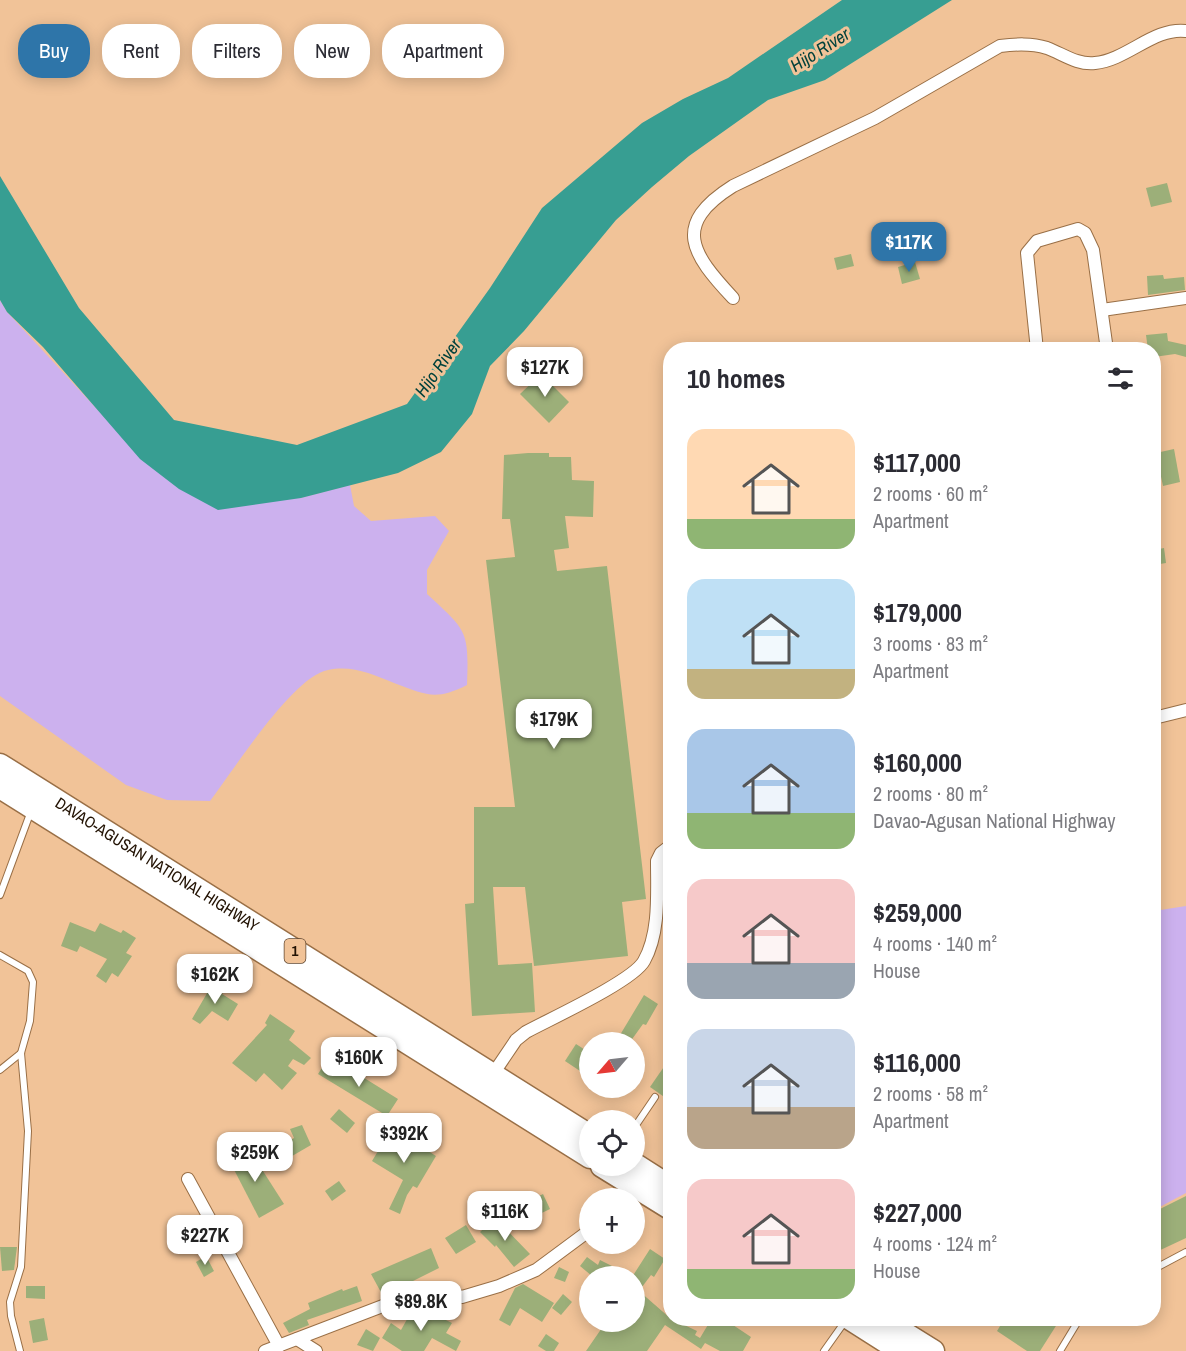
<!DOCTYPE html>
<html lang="en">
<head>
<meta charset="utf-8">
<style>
  body { margin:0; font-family:"Archivo Narrow",sans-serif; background:#f2f2f3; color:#2b2b33; height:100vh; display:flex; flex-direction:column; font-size:22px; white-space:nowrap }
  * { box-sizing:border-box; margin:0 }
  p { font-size:20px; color:#7c7c81 }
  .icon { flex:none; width:33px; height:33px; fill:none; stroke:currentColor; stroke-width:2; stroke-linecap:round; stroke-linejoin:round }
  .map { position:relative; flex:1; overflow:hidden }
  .drawer { position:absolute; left:663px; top:342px; width:498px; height:984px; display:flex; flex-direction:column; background:#fff; border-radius:24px; box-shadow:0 3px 15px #0003 }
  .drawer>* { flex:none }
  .top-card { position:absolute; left:18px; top:24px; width:555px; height:54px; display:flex; gap:12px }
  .needle { width:39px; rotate:242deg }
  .buttons { position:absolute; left:579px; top:1032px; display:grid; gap:12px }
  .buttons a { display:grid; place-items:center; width:66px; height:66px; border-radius:50%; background:#fff; box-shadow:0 3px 15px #0003; font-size:30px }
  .price { position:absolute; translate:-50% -51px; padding:0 14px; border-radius:12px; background:#fff; color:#222; font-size:20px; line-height:39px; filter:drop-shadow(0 2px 3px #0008) }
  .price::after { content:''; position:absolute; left:50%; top:36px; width:18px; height:14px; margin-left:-9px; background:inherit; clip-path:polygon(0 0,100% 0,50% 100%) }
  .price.active { background:#2e75a9; color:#fff }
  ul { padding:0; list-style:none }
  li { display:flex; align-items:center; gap:18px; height:150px; padding:0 24px }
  li span { display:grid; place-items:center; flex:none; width:168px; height:120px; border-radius:18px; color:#555 }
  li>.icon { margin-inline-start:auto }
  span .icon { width:72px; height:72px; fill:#fffc; stroke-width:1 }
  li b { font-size:26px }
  h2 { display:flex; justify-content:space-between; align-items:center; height:72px; padding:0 24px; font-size:26px }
  .chip { padding:0 21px; border-radius:24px; background:#fff; box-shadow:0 3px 15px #0003; font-size:21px; line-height:54px }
  .chip.active { background:#2e75a9; color:#fff }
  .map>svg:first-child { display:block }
</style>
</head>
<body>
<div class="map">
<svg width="1186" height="1351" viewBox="0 0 1186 1351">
  <rect width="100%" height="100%" fill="#f1c398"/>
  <g fill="#ccb1ee">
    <path d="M0,300L7,312L109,422L300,498L350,485L354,506L371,521L435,516L449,531L427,570V594C467,631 469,630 467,685C435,701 427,695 394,683C372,674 352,665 328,670C293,676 233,771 210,801L167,800L126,785L0,696Z"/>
    <path d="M1186,906V1193L1154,1210V911Z"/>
  </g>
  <path fill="#379e92" d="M842,0H952L825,80L768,100L689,156L652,187L616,220L524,331L490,366L472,414L441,452L398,473L301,498L218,510L179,489L140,459L43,347L7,312L0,300V176L79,308L174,420L297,445L407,404L490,288L542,208L642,123L683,99L728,78Z"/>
  <g fill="#9caf79">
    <path d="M1167,183L1172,202L1151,207L1146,188Z"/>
    <path d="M851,254L854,266L837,270L834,258Z"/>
    <path d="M915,262L920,279L902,284L898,267Z"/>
    <path d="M1163,275L1164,279L1184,277L1185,290L1148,295L1147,276Z"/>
    <path d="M1167,333L1168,341L1186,345V357L1175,354L1154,357V350H1148L1146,335Z"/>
    <path d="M541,374L569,402L549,423L520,394Z"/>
    <path d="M1174,449L1180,482L1163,486L1156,453Z"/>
    <path d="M528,453H549V457H571L572,480L594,481L593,517L565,516L569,548L554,550L557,571L607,566L646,899L622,902L628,956L534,966L525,887H493L498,965L532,963L535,1012L472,1016L465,904L474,903V807H515L486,560L515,557L510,519H502L504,455Z"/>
    <path d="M1164,548L1166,563L1154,565V550Z"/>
    <path d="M70,922L95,932L100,923L121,933L123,930L136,938L126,953L132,956L118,977L112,973L106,983L96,976L107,959L80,946L77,952L61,946Z"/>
    <path d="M213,983L225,990L222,994L238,1004L228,1021L212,1011L200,1024L192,1019Z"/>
    <path d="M644,995L658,1004L646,1025L643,1024L630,1042L620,1035Z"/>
    <path d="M270,1014L295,1031L289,1040L311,1058L304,1065L293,1059L288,1066L297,1073L282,1090L264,1073L256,1082L232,1063L267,1025L265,1023Z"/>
    <path d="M576,1044L590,1053L580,1071L565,1061Z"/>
    <path d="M670,1058V1101L650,1087Z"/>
    <path d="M327,1060L351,1075L353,1071L398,1099L387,1116L318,1074Z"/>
    <path d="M339,1109L355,1123L347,1133L330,1119Z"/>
    <path d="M302,1125L311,1145L287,1159L280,1146L294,1138L290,1129Z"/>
    <path d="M392,1128L436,1156L417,1188L413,1186L407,1195L400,1214L389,1209L403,1180L372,1161Z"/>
    <path d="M247,1146L284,1204L259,1218L228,1158Z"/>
    <path d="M339,1181L346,1191L332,1201L325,1191Z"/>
    <path d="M543,1194L550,1209L517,1225L510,1211Z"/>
    <path d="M1186,1196V1238L1154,1253V1212Z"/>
    <path d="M495,1218L530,1254L514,1267L496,1245L495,1247L480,1232Z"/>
    <path d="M466,1225L476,1242L456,1254L445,1238Z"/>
    <path d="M0,1247H17L14,1270L2,1271Z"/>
    <path d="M431,1248L439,1268L383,1296L371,1274Z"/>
    <path d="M650,1249L665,1259L654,1277L651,1275L639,1291L670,1318L697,1331L695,1335L700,1338L712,1318H733L730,1323L751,1337L743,1351H720L705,1343L701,1349L665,1325L647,1351H586L606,1322H634V1274Z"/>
    <path d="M206,1256L214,1271L204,1277L196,1262Z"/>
    <path d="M587,1257L598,1265L600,1260L612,1266L611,1268L624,1276H592L580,1266Z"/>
    <path d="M559,1267L569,1272L565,1282L554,1278Z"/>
    <path d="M523,1284L554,1303L542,1322L520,1308L510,1326L499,1320L515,1288Z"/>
    <path d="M26,1286H45V1299L26,1298Z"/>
    <path d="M357,1286L362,1301L307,1320L309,1325L289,1333L283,1323L310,1309L308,1303L342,1289L343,1291Z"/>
    <path d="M563,1294L572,1302L561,1315L552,1308Z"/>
    <path d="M415,1305L452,1323L446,1333L461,1341L456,1351L432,1338L424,1351H402L382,1338L391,1323L401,1330Z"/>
    <path d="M44,1318L48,1340L33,1343L29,1321Z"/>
    <path d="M1005,1318H1061L1040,1351H1027L997,1331Z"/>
    <path d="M366,1329L380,1338L373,1351L357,1345Z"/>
    <path d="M546,1334L559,1343L554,1351H546L538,1346Z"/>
  </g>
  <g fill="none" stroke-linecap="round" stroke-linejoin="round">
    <defs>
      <g id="lane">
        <path d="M0,895L31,811"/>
        <path d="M0,955L28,971L33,982L30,1021L21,1053L28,1131L21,1267L10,1302L11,1316L20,1351"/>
        <path d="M0,1070L21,1053"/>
        <path d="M634,1128L655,1097"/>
        <path d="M1154,1269L1186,1252"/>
        <path d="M824,1351L846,1320"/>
        <path d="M1060,1351L1080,1318"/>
      </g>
      <g id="street">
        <path d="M733,298C692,254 671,225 733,186L875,118L1000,46C1016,44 1031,43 1047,48C1063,54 1077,65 1095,63C1127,60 1154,27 1186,31"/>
        <path d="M1102,310L1186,298"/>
        <path d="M1037,350L1027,253L1037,241L1078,229L1085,233L1093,250L1107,350"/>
        <path d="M1154,718L1186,710"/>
        <path d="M491,1077L516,1040L526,1032C550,1019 633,981 644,961C660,933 657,893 657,861L661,853L670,846"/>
        <path d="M188,1179L279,1346"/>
        <path d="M297,1339L316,1351"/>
        <path d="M265,1351L414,1294L435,1292L462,1297L499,1286L536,1270L590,1230"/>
      </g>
      <g id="highway">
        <path id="s1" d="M0,765L590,1136"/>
        <path d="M0,787L590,1157"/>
        <path d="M634,1164L670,1187"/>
        <path d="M602,1166L670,1208"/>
        <path d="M849,1318L901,1351"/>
        <path d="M880,1318L933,1351"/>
      </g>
    </defs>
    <use href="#lane" stroke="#996f46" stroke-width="8"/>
    <use href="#street" stroke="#996f46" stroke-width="14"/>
    <use href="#highway" stroke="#996f46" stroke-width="25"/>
    <use href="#lane" stroke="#fff" stroke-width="6"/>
    <use href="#street" stroke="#fff" stroke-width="12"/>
    <use href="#highway" stroke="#fff" stroke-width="22"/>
  </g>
  <g text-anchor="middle" stroke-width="6" stroke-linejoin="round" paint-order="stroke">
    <rect fill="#f1c398" stroke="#604730" stroke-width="1.5" x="284.5" y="939" width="21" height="24" rx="4.5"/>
    <g font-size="15" font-weight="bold" fill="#221203">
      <text x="295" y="956">1</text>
    </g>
    <g font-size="16" fill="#221203" stroke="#f1c398">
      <text dy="6" stroke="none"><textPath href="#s1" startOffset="186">DAVAO-AGUSAN NATIONAL HIGHWAY</textPath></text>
    </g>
    <g font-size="18" font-style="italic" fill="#02423c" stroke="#f1c398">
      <text transform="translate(820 50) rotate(-32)" y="6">Hijo River</text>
      <text transform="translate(438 368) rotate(-55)" y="6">Hijo River</text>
    </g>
  </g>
</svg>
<div class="buttons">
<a><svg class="needle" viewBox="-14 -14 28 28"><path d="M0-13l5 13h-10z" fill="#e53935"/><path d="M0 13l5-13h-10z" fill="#7c7c81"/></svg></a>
<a><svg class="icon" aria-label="locate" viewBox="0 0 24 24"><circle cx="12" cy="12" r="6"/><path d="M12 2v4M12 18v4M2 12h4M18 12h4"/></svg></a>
<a>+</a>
<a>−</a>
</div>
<b class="price active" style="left:909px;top:273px">$117K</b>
<b class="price" style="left:545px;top:398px">$127K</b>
<b class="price" style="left:554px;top:750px">$179K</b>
<b class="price" style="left:215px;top:1005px">$162K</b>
<b class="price" style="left:359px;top:1088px">$160K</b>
<b class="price" style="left:404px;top:1164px">$392K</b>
<b class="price" style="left:255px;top:1183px">$259K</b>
<b class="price" style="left:505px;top:1242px">$116K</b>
<b class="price" style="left:205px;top:1266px">$227K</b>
<b class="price" style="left:421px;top:1332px">$89.8K</b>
<div class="top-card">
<a class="chip active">Buy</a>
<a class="chip">Rent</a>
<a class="chip">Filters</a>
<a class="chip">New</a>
<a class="chip">Apartment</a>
</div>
<section class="drawer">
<h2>10 homes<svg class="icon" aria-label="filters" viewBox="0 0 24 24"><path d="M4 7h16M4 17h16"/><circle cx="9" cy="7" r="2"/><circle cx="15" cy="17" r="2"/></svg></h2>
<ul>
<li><span style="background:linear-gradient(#ffd9b3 75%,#8fb573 0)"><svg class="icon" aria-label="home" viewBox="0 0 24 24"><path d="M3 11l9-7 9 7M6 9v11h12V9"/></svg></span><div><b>$117,000</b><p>2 rooms · 60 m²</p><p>Apartment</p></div></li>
<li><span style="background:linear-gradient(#bfe0f5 75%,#c2b280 0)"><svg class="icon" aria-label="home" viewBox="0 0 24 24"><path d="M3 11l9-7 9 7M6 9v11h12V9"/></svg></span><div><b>$179,000</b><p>3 rooms · 83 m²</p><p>Apartment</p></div></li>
<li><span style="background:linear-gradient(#a9c7e8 70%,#8fb573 0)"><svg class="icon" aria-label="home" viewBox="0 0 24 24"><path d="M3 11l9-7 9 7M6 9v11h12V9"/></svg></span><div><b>$160,000</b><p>2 rooms · 80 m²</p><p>Davao-Agusan National Highway</p></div></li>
<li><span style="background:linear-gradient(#f6c9c9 70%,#9aa5b1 0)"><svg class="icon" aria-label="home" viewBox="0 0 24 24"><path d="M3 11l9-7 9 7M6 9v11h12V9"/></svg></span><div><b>$259,000</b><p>4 rooms · 140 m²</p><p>House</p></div></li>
<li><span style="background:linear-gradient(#c9d6e8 65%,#b9a48a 0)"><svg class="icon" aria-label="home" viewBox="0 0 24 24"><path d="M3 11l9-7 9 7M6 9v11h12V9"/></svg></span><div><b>$116,000</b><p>2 rooms · 58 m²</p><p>Apartment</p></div></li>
<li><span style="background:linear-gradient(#f6c9c9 75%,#8fb573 0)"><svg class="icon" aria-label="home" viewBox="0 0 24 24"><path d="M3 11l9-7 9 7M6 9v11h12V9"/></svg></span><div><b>$227,000</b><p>4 rooms · 124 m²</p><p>House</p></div></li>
</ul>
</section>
</div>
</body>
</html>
